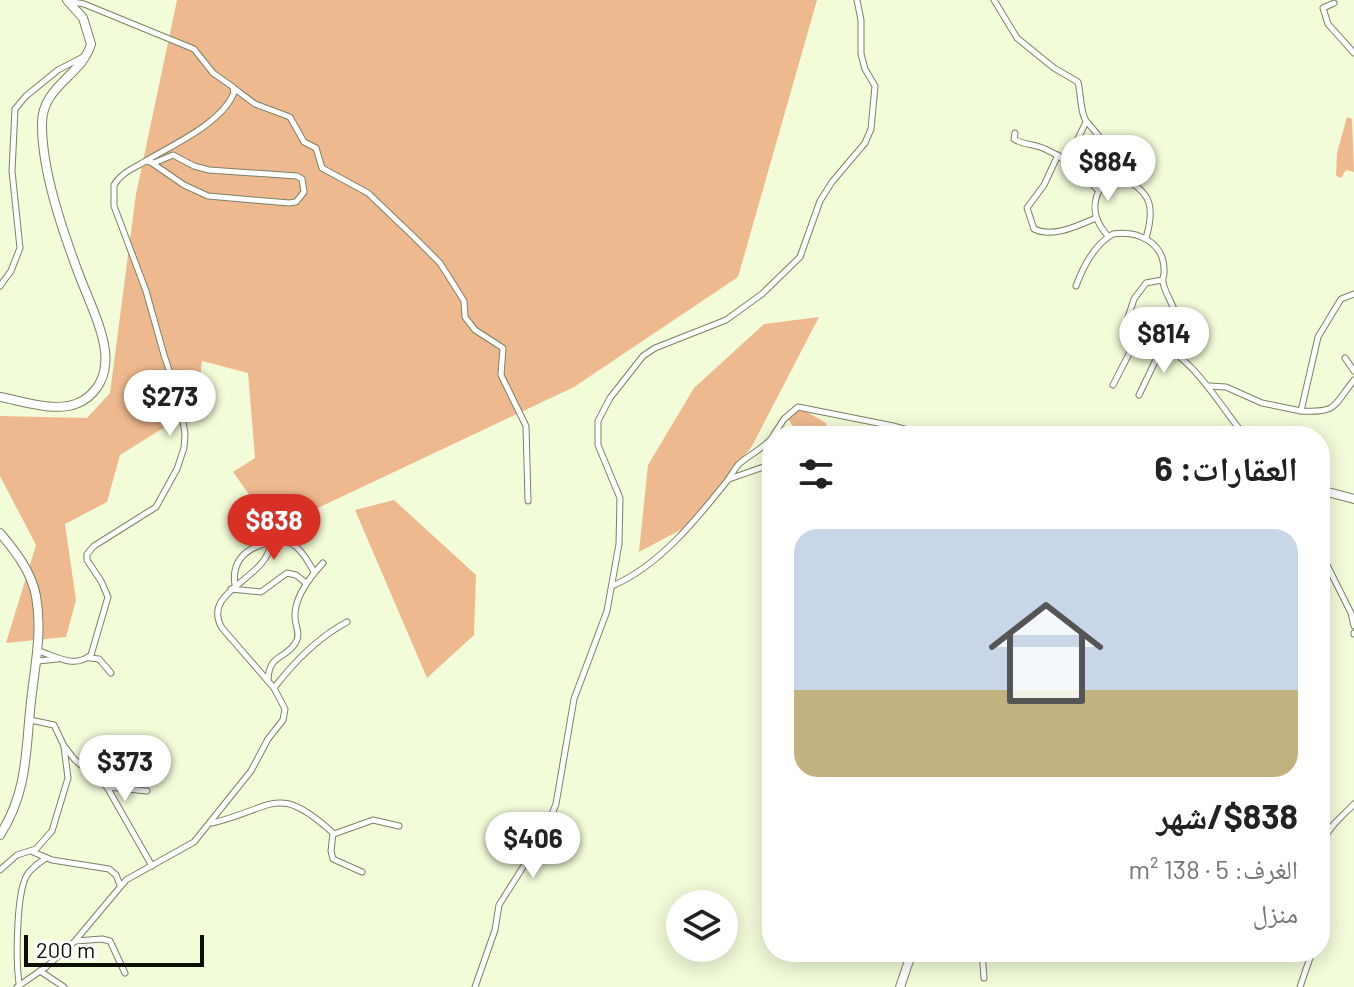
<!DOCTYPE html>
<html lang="ar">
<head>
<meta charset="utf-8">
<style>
  body { margin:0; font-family:Barlow,"Noto Naskh Arabic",sans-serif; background:#f6f6f6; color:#222; direction:rtl; height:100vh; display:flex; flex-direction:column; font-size:30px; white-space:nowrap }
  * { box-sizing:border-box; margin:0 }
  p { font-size:26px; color:#767676 }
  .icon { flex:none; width:44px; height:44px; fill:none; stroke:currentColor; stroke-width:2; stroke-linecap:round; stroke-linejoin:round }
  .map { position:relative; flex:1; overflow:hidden; direction:ltr }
  .details { position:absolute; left:762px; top:426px; width:568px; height:536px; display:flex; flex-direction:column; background:#fff; border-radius:32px; box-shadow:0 4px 20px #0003; direction:rtl }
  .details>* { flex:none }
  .tools { position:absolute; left:666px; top:890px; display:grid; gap:16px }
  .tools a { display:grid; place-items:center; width:72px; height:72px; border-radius:50%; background:#fff; box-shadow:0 4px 20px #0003; font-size:40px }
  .scale { position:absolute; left:24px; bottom:20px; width:180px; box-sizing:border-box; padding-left:8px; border:4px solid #0c0f04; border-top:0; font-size:22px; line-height:28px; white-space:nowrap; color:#0c0f04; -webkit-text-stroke:6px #fff; paint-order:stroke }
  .price { position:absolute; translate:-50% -68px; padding:0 18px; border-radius:28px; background:#fff; color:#222; font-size:26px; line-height:52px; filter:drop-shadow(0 2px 4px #0008) }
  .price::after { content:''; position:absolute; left:50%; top:48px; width:24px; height:18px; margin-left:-12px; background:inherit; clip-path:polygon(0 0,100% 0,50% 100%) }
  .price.selected { background:#d93025; color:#fff }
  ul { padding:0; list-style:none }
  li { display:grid; align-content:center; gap:16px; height:424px; padding:0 32px }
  li span { display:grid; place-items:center; height:248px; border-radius:24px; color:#555 }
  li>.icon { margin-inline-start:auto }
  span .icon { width:144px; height:144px; fill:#fffc; stroke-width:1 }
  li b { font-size:34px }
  h2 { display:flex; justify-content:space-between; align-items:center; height:96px; padding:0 32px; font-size:34px }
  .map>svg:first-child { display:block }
</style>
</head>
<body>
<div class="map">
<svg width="1354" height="987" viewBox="0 0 1354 987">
  <rect width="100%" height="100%" fill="#f2fcd9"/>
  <g fill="#efb98f">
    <path d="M177,0H817L738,277L574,387L305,514H263L233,472L255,458L248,373L202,361L197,407L120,455L107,502L65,524L76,600L66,637L6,643L36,545L0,476V416L87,418L110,393L136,194Z"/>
    <path d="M1347,117L1352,119L1354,172L1346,170L1341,178L1336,176L1337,153Z"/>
    <path d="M819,317L752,446L686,527L639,552L648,465L694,388L764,324Z"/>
    <path d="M797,406L826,423L828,436H786L793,426L788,419Z"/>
    <path d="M394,500L476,575L474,635L427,678L355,510Z"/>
  </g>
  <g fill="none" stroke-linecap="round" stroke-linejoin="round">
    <defs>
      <g id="street">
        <path d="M994,0L1017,38L1054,68L1078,82C1081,93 1080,114 1087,122C1102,140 1104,137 1103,163C1135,189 1161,188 1146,238"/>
        <path d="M1334,3L1323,8L1328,24L1354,53"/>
        <path d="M235,89L255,104L290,117L304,142L316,148L322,168L368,193L414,237L440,263L464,301L465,317L475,330L503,348L501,375L526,426L528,501"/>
        <path d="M1015,133L1014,139C1023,145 1035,144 1045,149C1067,159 1082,173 1098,190"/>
        <path d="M1058,155L1044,185L1027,208L1034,229C1053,238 1077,226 1096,218"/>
        <path d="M146,161L154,163L173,155L194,166L209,170L297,176L302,179L304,192L296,202L289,203L208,196L184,185L152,163"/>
        <path d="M1067,161L1086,122"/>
        <path d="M1108,236C1087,213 1093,192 1113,171"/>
        <path d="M0,286L11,271L20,248L12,171L15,109L26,96L58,70L85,56"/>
        <path d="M1076,286C1083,267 1095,244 1113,234C1137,230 1164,242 1164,270C1165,273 1162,279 1163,282C1165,295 1175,305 1176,318L1139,395"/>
        <path d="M1132,348L1138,343H1147L1151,339C1195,358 1216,401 1245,436"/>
        <path d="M1345,358L1354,371"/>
        <path d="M1113,385L1132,348L1123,333L1134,299L1146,283L1162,280"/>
        <path d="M1209,386L1226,387L1262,403L1301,411L1318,337L1341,299L1354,294"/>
        <path d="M1301,411C1338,413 1333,406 1354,380"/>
        <path d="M773,436L784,419L798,407L893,426L904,429L909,436"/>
        <path d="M729,479L772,464"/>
        <path d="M1320,551L1351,613L1354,626"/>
        <path d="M235,585C231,559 248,547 271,542"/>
        <path d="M612,586C659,566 696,520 727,481C731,476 734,470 738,465C748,455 762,450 772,438"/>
        <path d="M231,589L261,592L287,573L296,575L306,583"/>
        <path d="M1354,633V634"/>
        <path d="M38,651C57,656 73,669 91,655L108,597L101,581L87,560V554L94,546L156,507L177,469L184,448L185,434L180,403L164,355L146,291L114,206V185C121,173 132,169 144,162C172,145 221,124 234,93L233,87L213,73L194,49L84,4L68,1"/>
        <path d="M90,658L99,659L111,673"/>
        <path d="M38,661L57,659"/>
        <path d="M268,680C269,653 286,660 296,642C301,634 295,626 295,617C294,597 310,577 323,563"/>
        <path d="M274,688C294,662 317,638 347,622"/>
        <path d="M30,720L54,725L64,746L75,760L107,787L152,866"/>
        <path d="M108,787L147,791"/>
        <path d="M212,823C275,808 277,782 333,833L331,851L333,859L362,872"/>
        <path d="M334,834L373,820L399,826"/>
        <path d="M33,852L52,860L109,869L116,875L120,885"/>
        <path d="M0,870L17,855L36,849L52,831L68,778L64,747"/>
        <path d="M1320,939C1336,908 1314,864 1325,838C1330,825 1345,814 1354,804"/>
        <path d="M76,941L102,939L110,941L125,973"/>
        <path d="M982,952L984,978"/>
        <path d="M40,971L64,987"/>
        <path d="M19,983C16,961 16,893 27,875C31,868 39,863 46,858"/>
        <path d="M17,987L46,967L75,941L126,880L194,842L251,771L268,739L283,720L285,709L274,688L222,628C200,590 268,580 271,542C293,535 305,555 314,572"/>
        <path d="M475,987L495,930L499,905L544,834L556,804L574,699L607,611L619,544L620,498L598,445V421L610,398L643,356L655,348L726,320L762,294L800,257L820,201L832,182L865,143L871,129L875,86L865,69L861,54V20L857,0"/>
        <path d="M1300,987L1312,952"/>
      </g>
      <g id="secondary">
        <path d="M0,397C22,401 56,413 78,403C93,397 104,381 105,365C109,339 87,297 78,272C62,229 42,171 42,125C41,86 82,76 91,44L83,18L67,0"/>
        <path d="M1320,490L1354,499"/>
        <path d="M0,533C16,552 31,571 36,596C42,629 36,660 32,693C25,745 30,788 0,835"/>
        <path d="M900,987L912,952"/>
      </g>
    </defs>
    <use href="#street" stroke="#798263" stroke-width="7"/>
    <use href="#secondary" stroke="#798263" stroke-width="10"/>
    <use href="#street" stroke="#fff" stroke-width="5"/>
    <use href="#secondary" stroke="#fff" stroke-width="8"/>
  </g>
</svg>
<div class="tools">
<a><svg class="icon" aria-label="layers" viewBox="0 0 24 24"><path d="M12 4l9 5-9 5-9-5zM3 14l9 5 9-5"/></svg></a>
</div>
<div class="scale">200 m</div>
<b class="price" style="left:1108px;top:203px">$884</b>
<b class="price" style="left:1164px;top:375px">$814</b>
<b class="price" style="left:170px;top:438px">$273</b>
<b class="price selected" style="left:274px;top:562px">$838</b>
<b class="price" style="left:125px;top:803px">$373</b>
<b class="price" style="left:533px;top:880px">$406</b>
<section class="details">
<h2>العقارات: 6<svg class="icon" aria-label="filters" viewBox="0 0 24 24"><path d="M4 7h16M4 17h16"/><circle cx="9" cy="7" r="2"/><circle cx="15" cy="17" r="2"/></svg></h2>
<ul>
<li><span style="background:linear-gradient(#c9d6e8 65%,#c2b280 0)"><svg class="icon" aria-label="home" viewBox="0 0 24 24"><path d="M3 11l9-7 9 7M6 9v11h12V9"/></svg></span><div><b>$838/شهر</b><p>الغرف: 5 · 138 m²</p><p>منزل</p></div></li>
</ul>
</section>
</div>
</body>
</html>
